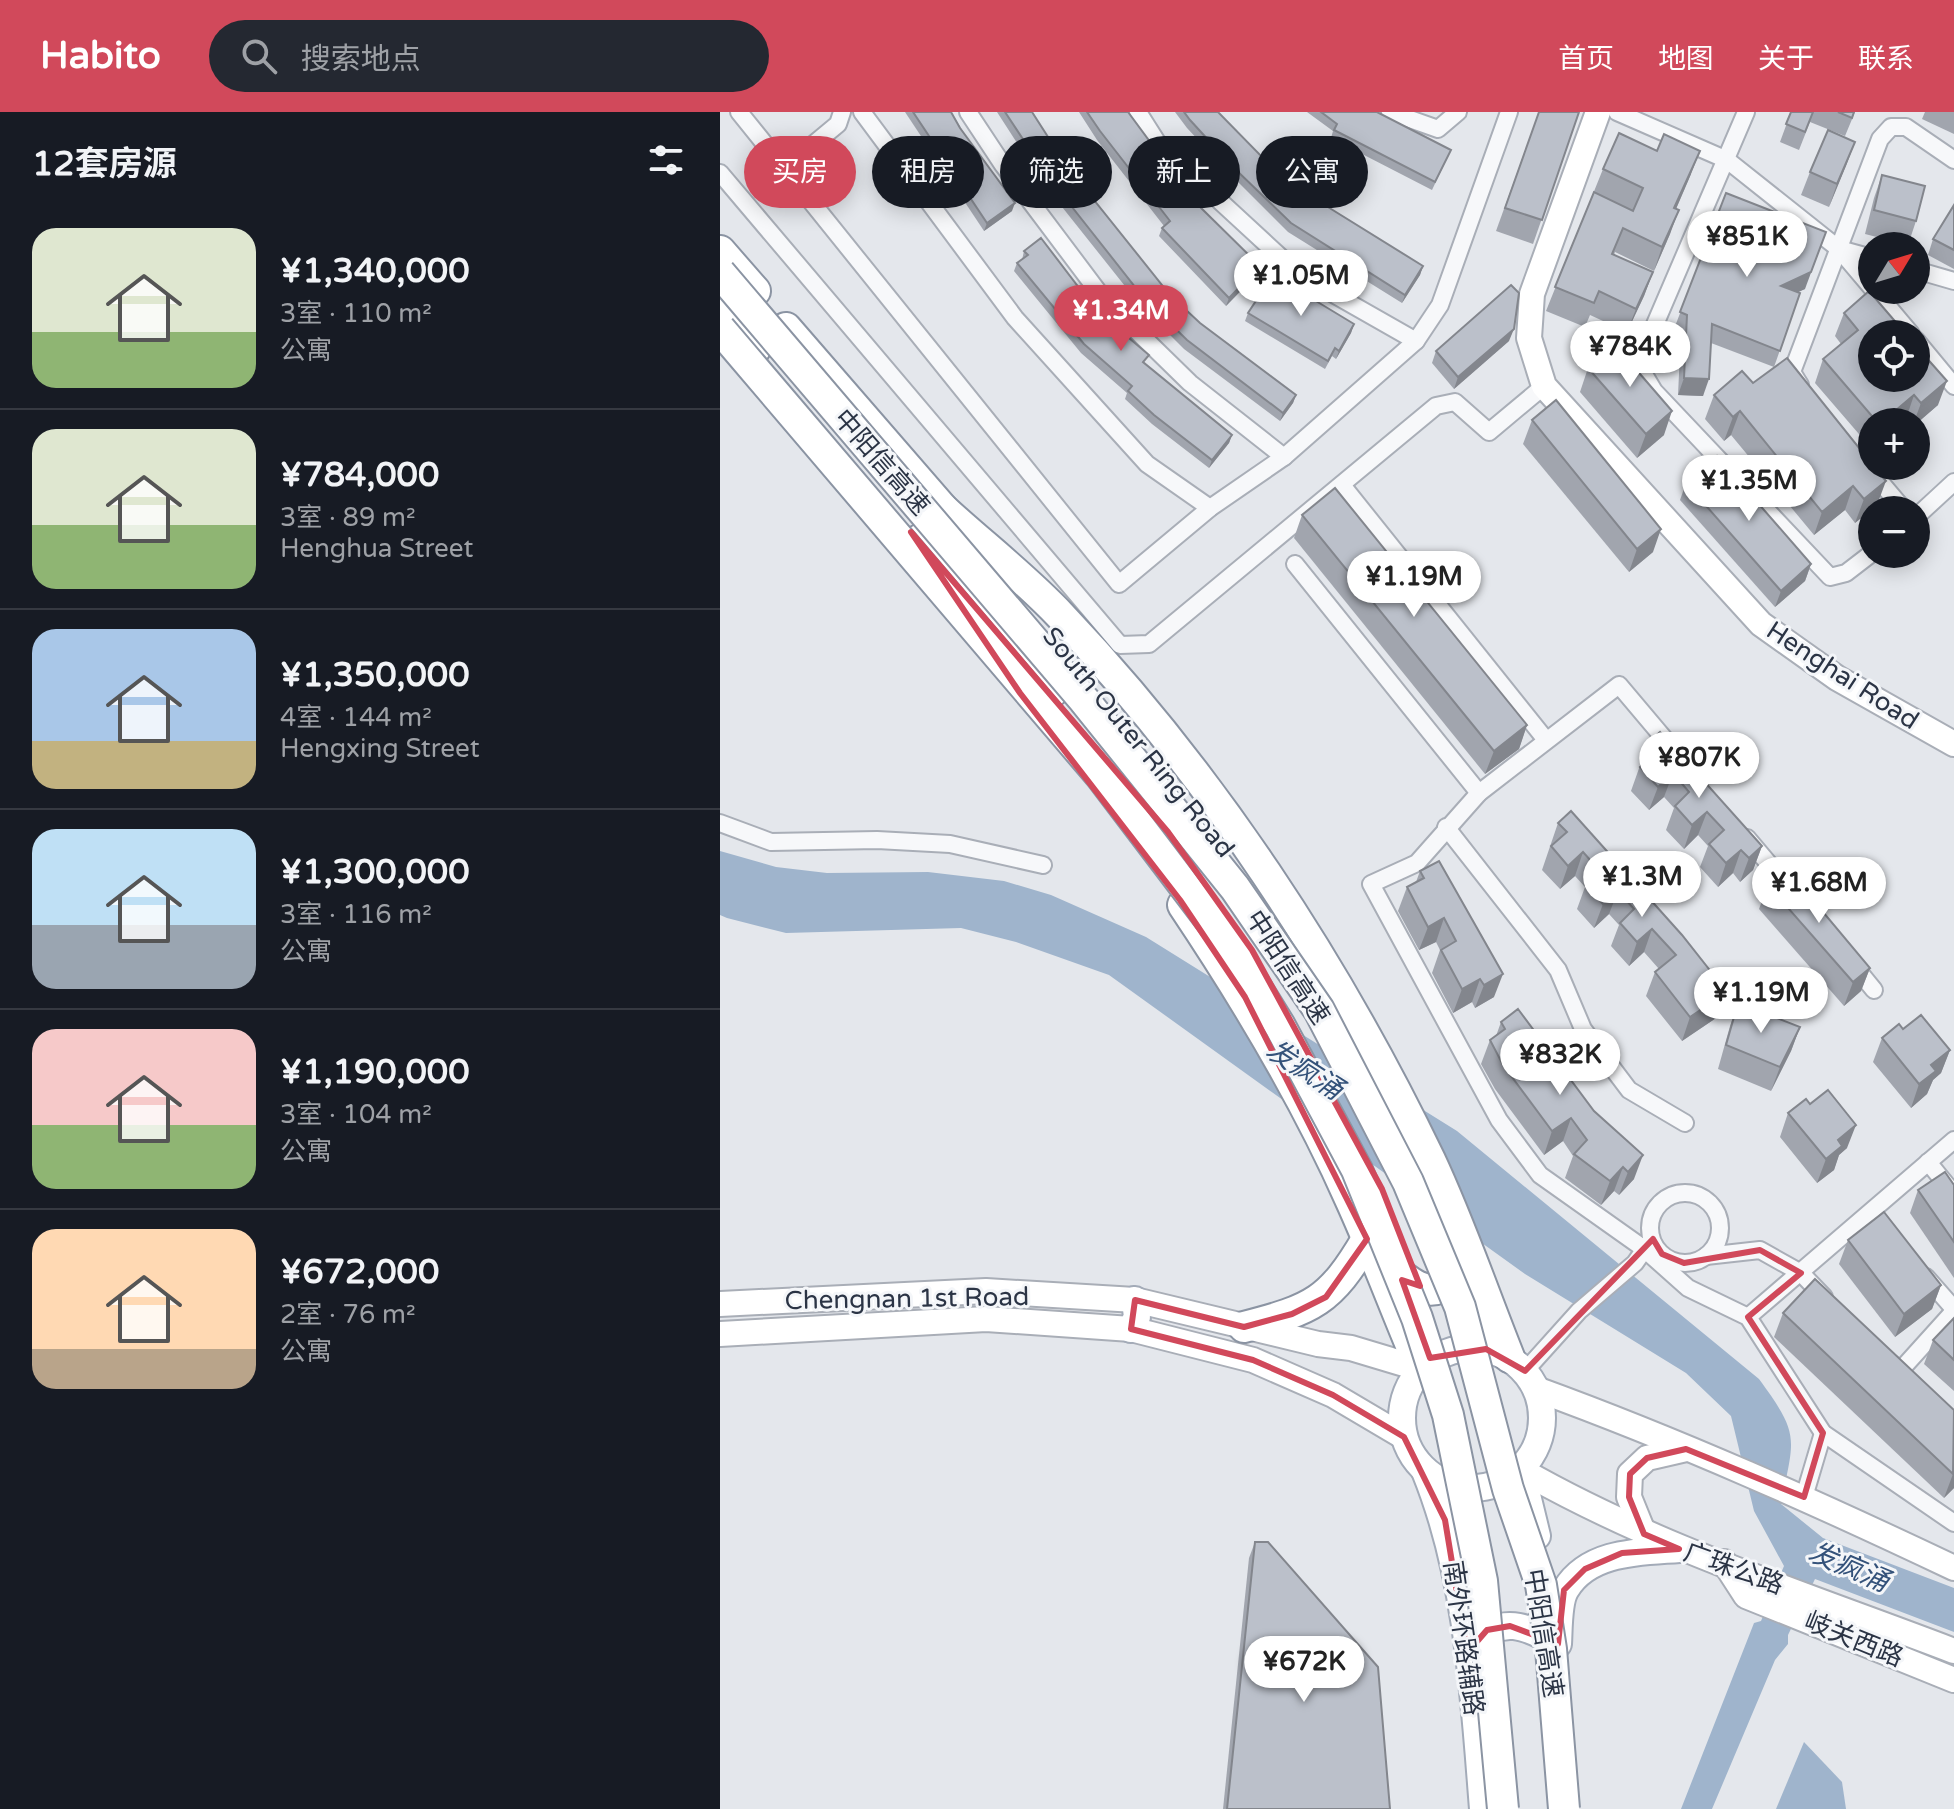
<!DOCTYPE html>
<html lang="zh">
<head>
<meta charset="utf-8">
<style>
  body { margin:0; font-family:"Varela Round","Noto Sans SC",sans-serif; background:#242831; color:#f1f3f6; height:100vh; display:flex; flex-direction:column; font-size:30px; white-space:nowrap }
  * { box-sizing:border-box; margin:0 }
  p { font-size:26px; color:#9ea1a6 }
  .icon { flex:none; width:44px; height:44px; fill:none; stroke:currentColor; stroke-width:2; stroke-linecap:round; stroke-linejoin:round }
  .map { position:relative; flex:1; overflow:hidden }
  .sheet { display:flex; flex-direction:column; background:#171b24; width:720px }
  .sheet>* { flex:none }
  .hud { position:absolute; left:24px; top:24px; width:760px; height:72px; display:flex; gap:16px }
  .needle { width:52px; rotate:52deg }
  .tools { position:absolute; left:1138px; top:120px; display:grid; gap:16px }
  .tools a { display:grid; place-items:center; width:72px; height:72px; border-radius:50%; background:#171b24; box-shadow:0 4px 20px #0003; font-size:40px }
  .price { position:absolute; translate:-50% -68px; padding:0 18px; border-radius:28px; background:#fff; color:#222; font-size:26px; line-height:52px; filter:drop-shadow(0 2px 4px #0008) }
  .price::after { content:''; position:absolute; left:50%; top:48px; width:24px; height:18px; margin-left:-12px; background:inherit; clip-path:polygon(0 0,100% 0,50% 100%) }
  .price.active { background:#d1495b; color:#fff }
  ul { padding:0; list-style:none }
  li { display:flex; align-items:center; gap:24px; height:200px; padding:0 32px }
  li+li { border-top:2px solid #363941 }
  li span { display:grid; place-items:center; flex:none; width:224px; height:160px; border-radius:24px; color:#555 }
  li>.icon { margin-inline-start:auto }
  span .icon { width:96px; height:96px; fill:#fffc; stroke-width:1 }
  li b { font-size:34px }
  h2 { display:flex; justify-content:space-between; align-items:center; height:96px; padding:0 32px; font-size:34px }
  .chip { padding:0 28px; border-radius:36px; background:#171b24; box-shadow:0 4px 20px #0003; font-size:28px; line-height:72px }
  .chip.active { background:#d1495b; color:#fff }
  header { display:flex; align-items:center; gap:48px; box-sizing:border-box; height:112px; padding:0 40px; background:#d1495b; color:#fff }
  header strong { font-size:38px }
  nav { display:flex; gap:44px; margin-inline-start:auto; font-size:28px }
  .search { width:560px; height:72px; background:#242831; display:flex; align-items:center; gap:20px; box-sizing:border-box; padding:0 28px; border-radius:44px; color:#9ea1a6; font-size:30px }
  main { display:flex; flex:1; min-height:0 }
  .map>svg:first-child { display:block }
</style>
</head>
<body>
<header>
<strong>Habito</strong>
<div class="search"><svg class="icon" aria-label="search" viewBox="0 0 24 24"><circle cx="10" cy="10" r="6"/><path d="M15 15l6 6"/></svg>搜索地点</div>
<nav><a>首页</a><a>地图</a><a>关于</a><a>联系</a></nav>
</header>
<main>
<section class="sheet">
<h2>12套房源<svg class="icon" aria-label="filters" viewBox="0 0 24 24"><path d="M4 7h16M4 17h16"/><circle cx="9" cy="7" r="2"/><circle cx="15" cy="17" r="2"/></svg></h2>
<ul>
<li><span style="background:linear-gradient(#dfe7d0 65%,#8fb573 0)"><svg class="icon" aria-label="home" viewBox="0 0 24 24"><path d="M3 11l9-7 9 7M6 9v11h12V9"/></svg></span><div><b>¥1,340,000</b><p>3室 · 110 m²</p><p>公寓</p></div></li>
<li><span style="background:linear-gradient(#dfe7d0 60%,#8fb573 0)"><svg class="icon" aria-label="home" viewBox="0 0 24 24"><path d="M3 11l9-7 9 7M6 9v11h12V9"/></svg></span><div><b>¥784,000</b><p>3室 · 89 m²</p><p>Henghua Street</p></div></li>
<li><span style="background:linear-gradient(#a9c7e8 70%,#c2b280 0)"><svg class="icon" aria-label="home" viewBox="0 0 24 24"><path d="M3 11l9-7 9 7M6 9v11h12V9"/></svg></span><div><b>¥1,350,000</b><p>4室 · 144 m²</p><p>Hengxing Street</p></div></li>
<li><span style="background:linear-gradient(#bfe0f5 60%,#9aa5b1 0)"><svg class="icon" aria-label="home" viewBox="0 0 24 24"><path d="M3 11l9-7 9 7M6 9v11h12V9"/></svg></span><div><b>¥1,300,000</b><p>3室 · 116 m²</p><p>公寓</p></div></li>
<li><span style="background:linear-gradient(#f6c9c9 60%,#8fb573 0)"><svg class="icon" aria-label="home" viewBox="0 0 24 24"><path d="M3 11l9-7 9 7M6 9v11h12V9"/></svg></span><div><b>¥1,190,000</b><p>3室 · 104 m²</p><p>公寓</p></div></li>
<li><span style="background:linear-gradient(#ffd9b3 75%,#b9a48a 0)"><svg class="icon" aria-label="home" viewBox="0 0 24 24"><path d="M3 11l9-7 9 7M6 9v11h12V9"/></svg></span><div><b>¥672,000</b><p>2室 · 76 m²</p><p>公寓</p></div></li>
</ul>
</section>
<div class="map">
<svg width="1234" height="1697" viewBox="0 0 1234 1697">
  <rect width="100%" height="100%" fill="#e4e7ec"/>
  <g fill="#9fb4cc">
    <path d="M0,739L56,755L107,761L208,760L284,769L331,783L426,825L737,1019L1039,1267C1081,1324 1074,1325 1061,1392L1103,1426L1234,1476V1520L1095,1467L1068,1523V1532L1055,1548L992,1697H961L1034,1511L1041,1509L1064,1454L1034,1399L1011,1304L966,1261L805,1162L389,863L296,830L241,816L66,821L7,806L0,803Z"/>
    <path d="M1084,1630L1122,1670L1126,1697H1056Z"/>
  </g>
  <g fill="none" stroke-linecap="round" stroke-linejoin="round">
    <defs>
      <g id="street">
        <path d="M19,0L399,472L490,396L564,345L696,229L720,193L789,0"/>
        <path d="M142,0L295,206L427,352L490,396"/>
        <path d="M248,0L283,53L383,186L470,271L564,345"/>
        <path d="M418,0L439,33L580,163L696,229"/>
        <path d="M670,0L718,17L738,0"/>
        <path d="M897,0L1007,48L1119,137L1152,176"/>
        <path d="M1026,0L918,252L934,279L1110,465L1126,461L1152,441"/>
        <path d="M65,56L118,12L122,0"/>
        <path d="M0,61L400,533L429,532L716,294L735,290L769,320L824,274"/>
        <path d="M1119,137L1152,146"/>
        <path d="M1196,158L1234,169"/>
        <path d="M1154,178L1191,222"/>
        <path d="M1196,228L1234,274"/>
        <path d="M1080,273L1072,260L1160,27L1171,15H1186L1234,48"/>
        <path d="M1151,359L1184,398"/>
        <path d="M622,373L826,628"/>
        <path d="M1196,405L1234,370"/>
        <path d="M575,452L759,681"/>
        <path d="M953,637L899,573L759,681L697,751L651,772L779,1008L820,1063L923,1136L968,1176L1028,1205L1103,1321L1234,1411"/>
        <path d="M0,711L51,730L157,728L230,732L323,753"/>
        <path d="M726,715L838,858L863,917L909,978L965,1011"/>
        <path d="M1027,726L1071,778"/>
        <path d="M1132,851L1154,878"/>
        <path d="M1208,1050L1234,1082"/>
        <circle cx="965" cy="1116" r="35"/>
        <path d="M986,1144L1040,1138L1081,1161L1104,1185"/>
        <path d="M1206,1165L1234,1197"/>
        <path d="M1028,1205L1234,1028"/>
        <path d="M1172,1252L1179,1260L1234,1199"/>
        <path d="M805,1259L859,1199L915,1151L929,1131"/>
        <path d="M1084,1385L1103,1321"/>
      </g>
      <g id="secondary">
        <path d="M878,0L812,182L809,226L824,274L1041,512L1117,566L1234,632"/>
        <path d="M0,1192L266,1179L415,1188L598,1232L631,1236L701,1257"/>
        <path d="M0,1222L266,1207L411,1217L533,1248L613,1283L684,1325"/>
        <path d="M816,1277C959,1329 1097,1391 1234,1456"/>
        <path d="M801,1358C937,1436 1088,1483 1234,1539"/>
        <path d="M924,1422L909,1385L910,1362L927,1346L966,1337"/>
        <path d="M1004,1450L1026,1484L1234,1568"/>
      </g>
      <g id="primary">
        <path d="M411,1217L417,1205L415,1188"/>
        <circle cx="752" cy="1306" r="70"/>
        <path d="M801,1358L817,1424"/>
        <path d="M705,1359C748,1465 754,1584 763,1697"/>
        <path d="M754,1533C780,1502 807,1514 838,1532C839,1517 838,1489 846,1477C869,1439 920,1440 959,1437"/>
      </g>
      <g id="highway">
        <path d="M0,139L35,179"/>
        <path d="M0,195L35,237"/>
        <path d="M66,216L236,412"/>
        <path d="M223,397C261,432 304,465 340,503C491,662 615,851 710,1048C740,1112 763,1180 789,1245"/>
        <path d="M199,428L333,579"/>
        <path d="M463,793C526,887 585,985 631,1089C656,1144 677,1201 701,1257"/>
        <path d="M524,1215C593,1197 610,1190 647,1127C672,1155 714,1211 741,1151"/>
      </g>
    </defs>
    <use href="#street" stroke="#a9aeb7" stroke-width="20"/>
    <use href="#secondary" stroke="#a9aeb7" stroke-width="28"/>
    <use href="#primary" stroke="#a3abb8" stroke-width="30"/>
    <use href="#highway" stroke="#8b94a3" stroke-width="34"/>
    <use href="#street" stroke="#f7f8fa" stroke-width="16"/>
    <use href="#secondary" stroke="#fff" stroke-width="24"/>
    <use href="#primary" stroke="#fff" stroke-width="26"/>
    <use href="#highway" stroke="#fff" stroke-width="30"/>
    <defs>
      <g id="highway-bridge">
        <path d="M0,161L364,588L515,776L599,898L688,1070L740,1195L788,1377L821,1473L831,1537L844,1697"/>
        <path d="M0,217L381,664L513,838L560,914L637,1058L697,1206L728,1303L762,1469L783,1697"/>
      </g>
    </defs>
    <use href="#highway-bridge" stroke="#8b94a3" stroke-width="34" stroke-linecap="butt"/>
    <use href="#highway-bridge" stroke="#fff" stroke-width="30"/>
  </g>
  <g fill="#a1a5ae">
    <path d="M185,0H231L292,99L264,119Z"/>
    <path d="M277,0H312L346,53L450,183L480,211L576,283L573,291L560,309L464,237L420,193L323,71Z"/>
    <path d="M359,0H408L473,88L537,162L506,194L439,124L442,116L444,114L377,28Z"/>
    <path d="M455,0H498L590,94L703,154L700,163L682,191L568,120L510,62L467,16Z"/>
    <path d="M587,0H657L731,38L712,78L611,26L613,19Z"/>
    <path d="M819,0H859L813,132L776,119Z"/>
    <path d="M1071,0H1135L1125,24L1090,10L1079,38L1060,30Z"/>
    <path d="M1205,0H1234V22L1202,7Z"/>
    <path d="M1135,30L1109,95L1081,83L1090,60Z"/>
    <path d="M883,57L971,62L956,97L950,122L934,159L895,140L894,143L933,160L924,184L907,220L870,203L865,215L826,199Z"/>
    <path d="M1162,63L1196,109L1188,133L1145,122L1154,86Z"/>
    <path d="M1006,81L1085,177L1077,180L1080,181L1054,255L991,231L983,284L958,283L961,219L954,217Z"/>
    <path d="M1234,93V157L1208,143L1213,127Z"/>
    <path d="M304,139L376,198L425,252L512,323L509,331L489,356L432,312L405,287L407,281L361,241L294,159L297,151L302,148Z"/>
    <path d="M528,201L634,212L631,221L616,247L612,244L605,257L525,209Z"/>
    <path d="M1124,201L1218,293L1196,312V310H1188L1186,307L1182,310H1152V335L1151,336L1095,271L1103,247L1121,232L1115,224Z"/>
    <path d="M789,229L734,277L712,251L716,239Z"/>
    <path d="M868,256L944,323L917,346L860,280Z"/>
    <path d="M1033,271L1157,393L1135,411L1125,398L1094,423L1011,323L1004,329L985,307L994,283Z"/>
    <path d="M812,308L933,440L909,460L803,332Z"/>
    <path d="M966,371L1091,452L1085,469L1055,495L960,388Z"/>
    <path d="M582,403L807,613L799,637L765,662L574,426Z"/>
    <path d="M928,631L1042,734L1033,758L1020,770L1013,761L998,775L980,755L988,734L978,723L964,737L946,718L954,696L944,685L929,698L911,679Z"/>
    <path d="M838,711L1007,880L999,904L962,929L926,884L935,860L939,857L924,840L909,854L891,834L899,813L889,802L874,816L857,797L865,775L855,764L840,777L822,758Z"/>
    <path d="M700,759L774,885L755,896L752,890L733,901L712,861L720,838L716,830L699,838L678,799L687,775L696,770Z"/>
    <path d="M1048,773L1150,856L1141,879L1124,894L1039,797Z"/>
    <path d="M1018,891L1080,915L1071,939L1051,979L998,957L1010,914Z"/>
    <path d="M781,910L914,1067L899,1083L894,1079L881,1093L845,1066L853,1044L843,1029L824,1043L775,977L761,952L770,928L776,924Z"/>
    <path d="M1183,917L1230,938L1221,961L1213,968L1207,982L1191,996L1153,950L1162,926Z"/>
    <path d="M1090,992L1127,1036L1119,1043L1114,1058L1097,1071L1060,1025L1068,1001Z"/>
    <path d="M1234,1073V1166L1190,1101L1198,1078Z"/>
    <path d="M1128,1128L1221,1173L1212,1197L1175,1225L1119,1152Z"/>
    <path d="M1063,1201L1234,1298V1376L1224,1386L1054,1225Z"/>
    <path d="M1234,1206V1279L1204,1252L1213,1228Z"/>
    <path d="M535,1430L670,1697H503L529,1446Z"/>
  </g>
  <g fill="#83868d">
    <path d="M1135,30L1126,54L1109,95L1117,72Z"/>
    <path d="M980,39L971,62L946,120L954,96Z"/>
    <path d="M295,91L292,99L264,119L267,111Z"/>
    <path d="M959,98L950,122L934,159L942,135Z"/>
    <path d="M1106,120L1085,177L1055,191L1061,174Z"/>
    <path d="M540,154L537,162L506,194L509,186Z"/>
    <path d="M703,154L700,163L682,191L685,183Z"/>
    <path d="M933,160L924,184L907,220L916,197Z"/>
    <path d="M634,212L631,221L616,247L619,239Z"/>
    <path d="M794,217L789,229L734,277L738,265Z"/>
    <path d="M964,266L989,267L983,284L958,283Z"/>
    <path d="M1227,269L1218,293L1196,312V310H1194L1201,291Z"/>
    <path d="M576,283L573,291L560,309L563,301Z"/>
    <path d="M1194,283L1186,307L1182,310H1162Z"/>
    <path d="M952,299L944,323L917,346L926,322Z"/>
    <path d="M1020,299L1011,323L1004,329L1013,305Z"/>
    <path d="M512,323L509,331L489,356L492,348Z"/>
    <path d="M1166,369L1157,393L1135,411L1144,387Z"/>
    <path d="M1133,374L1125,398L1094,423L1102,400Z"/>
    <path d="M941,417L933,440L909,460L917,437Z"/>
    <path d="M1091,452L1085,469L1055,495L1061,479Z"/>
    <path d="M807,613L799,637L765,662L774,639Z"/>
    <path d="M953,661L944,685L929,698L938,675Z"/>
    <path d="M987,700L978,723L964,737L972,713Z"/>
    <path d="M1042,734L1033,758L1020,770L1029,746Z"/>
    <path d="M1021,738L1013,761L998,775L1006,751Z"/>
    <path d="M863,740L855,764L840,777L848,754Z"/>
    <path d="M898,779L889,802L874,816L883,792Z"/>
    <path d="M724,806L716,830L699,838L708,815Z"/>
    <path d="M932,817L924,840L909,854L917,830Z"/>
    <path d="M1150,856L1141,879L1124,894L1133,870Z"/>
    <path d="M783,862L774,885L755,896L764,873Z"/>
    <path d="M760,867L752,890L733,901L742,877Z"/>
    <path d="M1007,880L999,904L962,929L970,905Z"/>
    <path d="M1080,915L1071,939L1051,979L1060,955Z"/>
    <path d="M1230,938L1221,961L1213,968L1207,982L1191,996L1199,972L1211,953Z"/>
    <path d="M851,1006L843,1029L824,1043L832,1019Z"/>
    <path d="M1136,1013L1127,1036L1119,1043L1114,1058L1097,1071L1106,1047L1118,1028Z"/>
    <path d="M923,1043L914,1067L899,1083L908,1060Z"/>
    <path d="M903,1055L894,1079L881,1093L890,1069Z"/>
    <path d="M1221,1173L1212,1197L1175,1225L1184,1202Z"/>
    <path d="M1234,1361V1376L1224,1386L1233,1362Z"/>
  </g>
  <g fill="#bbc0ca" stroke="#83868d" stroke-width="2">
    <path d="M193,0H231L240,16L295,91L267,111Z"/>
    <path d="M285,0H312L346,53L450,183L480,211L576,283L563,301L467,228L423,185L326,62Z"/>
    <path d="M367,0H408L473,88L540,154L509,186L442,116L450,109L380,19Z"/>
    <path d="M464,0H498L590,94L595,87L703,154L685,183L571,111L512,54L470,8Z"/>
    <path d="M601,0H657L731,38L715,70L614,18L617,12Z"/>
    <path d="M819,0H859L822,108L785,96Z"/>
    <path d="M1071,0H1093L1085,20L1066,12Z"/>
    <path d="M1118,0H1134L1132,6Z"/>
    <path d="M1108,18L1135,30L1117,72L1090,60Z"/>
    <path d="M899,21L937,39L944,22L980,39L954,96L959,98L942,135L903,116L892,142L933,160L916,197L879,179L874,191L835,175L874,80L913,99L923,76L883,57Z"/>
    <path d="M1162,63L1205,74L1196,109L1154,98Z"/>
    <path d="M1006,81L1106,120L1091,160L1061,174L1080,181L1060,239L992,212L989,267L964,266L967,203L960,200Z"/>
    <path d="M1234,93V138L1213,127Z"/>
    <path d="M321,126L376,198L429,243L423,250L512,323L492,348L434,303L408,279L412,274L364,232L297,151L308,143L304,139Z"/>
    <path d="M553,163L634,212L619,239L615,236L608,249L528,201Z"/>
    <path d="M791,173L799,181L794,217L738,265L716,239Z"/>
    <path d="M1149,179L1186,222H1152V266H1196V234L1227,269L1201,291L1194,283L1162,310H1157L1103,247L1138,218L1124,201Z"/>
    <path d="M895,233L952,299L926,322L868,256Z"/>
    <path d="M1067,246L1152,352V354H1153L1166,369L1144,387L1133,374L1102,400L1020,299L1013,305L994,283L1022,259L1033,271Z"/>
    <path d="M836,288L941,417L917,437L812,308Z"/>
    <path d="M997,344L1091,452L1061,479L966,371Z"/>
    <path d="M615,376L807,613L774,639L582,403Z"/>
    <path d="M940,620L1042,734L1029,746L1021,738L1006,751L989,732L1004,718L987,700L972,713L955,694L969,680L953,661L938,675L920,655L936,641L928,631Z"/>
    <path d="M851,699L962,823L1007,880L970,905L935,860L956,843L932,817L917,830L900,811L914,797L898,779L883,792L865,773L880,759L863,740L848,754L831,734L847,720L838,711Z"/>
    <path d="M719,749L783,862L764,873L760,867L742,877L721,838L736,829L724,806L708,815L687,775L704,766L700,759Z"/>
    <path d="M1067,757L1150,856L1133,870L1048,773Z"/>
    <path d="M1018,891L1080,915L1060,955L1006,933Z"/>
    <path d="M798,897L874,999L923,1043L908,1060L903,1055L890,1069L854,1042L867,1028L851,1006L832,1019L783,953L770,928L785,917L781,910Z"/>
    <path d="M1201,903L1230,938L1211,953L1216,959L1199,972L1162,926L1179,912L1183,917Z"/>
    <path d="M1108,978L1136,1013L1118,1028L1122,1034L1106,1047L1068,1001L1086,987L1090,992Z"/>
    <path d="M1225,1060L1234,1073V1130L1198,1078Z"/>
    <path d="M1164,1100L1221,1173L1184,1202L1128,1128Z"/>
    <path d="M1095,1167L1234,1298L1233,1362L1063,1201Z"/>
    <path d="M1234,1206V1248L1213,1228Z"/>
    <path d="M535,1430H548L658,1555L670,1697H507Z"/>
  </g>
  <path fill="none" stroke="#d1495b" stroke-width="6" stroke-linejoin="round" d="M191,420L448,720L532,838L662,1077L700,1174L682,1168L710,1246L766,1237L805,1259L933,1127L942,1142L964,1151L1040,1138L1081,1161L1028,1205L1103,1321L1084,1385L966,1337L927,1346L910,1362L909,1385L924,1422L959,1437L902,1441L865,1457L844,1478L838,1532L790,1514L767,1518L747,1541L725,1408L684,1325L613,1283L533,1248L411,1217L415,1188L524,1215L572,1202L606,1185L647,1127L525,885L460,788L300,581Z"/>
  <g text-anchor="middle" stroke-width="6" stroke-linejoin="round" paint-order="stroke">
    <g font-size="26" fill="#2b3445" stroke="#f4f6f9">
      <text transform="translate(162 350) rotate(49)" y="9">中阳信高速</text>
      <text transform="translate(1123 563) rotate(33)" y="9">Henghai Road</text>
      <text transform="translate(419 630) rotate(51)" y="9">South Outer Ring Road</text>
      <text transform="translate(568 855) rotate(57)" y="9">中阳信高速</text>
      <text transform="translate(187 1186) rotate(-1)" y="9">Chengnan 1st Road</text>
      <text transform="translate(1014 1456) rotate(20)" y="9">广珠公路</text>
      <text transform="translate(824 1521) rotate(81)" y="9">中阳信高速</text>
      <text transform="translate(744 1526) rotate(82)" y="9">南外环路辅路</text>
      <text transform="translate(1134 1527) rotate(22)" y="9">岐关西路</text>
    </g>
    <g font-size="28" font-style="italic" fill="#34527a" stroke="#f4f6f9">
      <text transform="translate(585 957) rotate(33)" y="10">发疯涌</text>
      <text transform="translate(1129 1454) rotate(23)" y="10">发疯涌</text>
    </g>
  </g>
</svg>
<div class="tools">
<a><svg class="needle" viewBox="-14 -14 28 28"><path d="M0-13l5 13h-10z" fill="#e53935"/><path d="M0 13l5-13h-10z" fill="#9ea1a6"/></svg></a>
<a><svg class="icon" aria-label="locate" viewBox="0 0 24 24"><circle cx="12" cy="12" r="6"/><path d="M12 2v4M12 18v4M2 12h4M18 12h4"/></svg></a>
<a>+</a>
<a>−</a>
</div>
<b class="price" style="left:1027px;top:167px">¥851K</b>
<b class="price" style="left:581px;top:206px">¥1.05M</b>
<b class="price active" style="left:401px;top:241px">¥1.34M</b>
<b class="price" style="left:910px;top:277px">¥784K</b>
<b class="price" style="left:1029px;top:411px">¥1.35M</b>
<b class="price" style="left:694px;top:507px">¥1.19M</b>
<b class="price" style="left:979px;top:688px">¥807K</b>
<b class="price" style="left:922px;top:807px">¥1.3M</b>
<b class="price" style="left:1099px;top:813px">¥1.68M</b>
<b class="price" style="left:1041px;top:923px">¥1.19M</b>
<b class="price" style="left:840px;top:985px">¥832K</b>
<b class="price" style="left:584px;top:1592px">¥672K</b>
<div class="hud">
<a class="chip active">买房</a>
<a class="chip">租房</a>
<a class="chip">筛选</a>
<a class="chip">新上</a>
<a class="chip">公寓</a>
</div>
</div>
</main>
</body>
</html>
